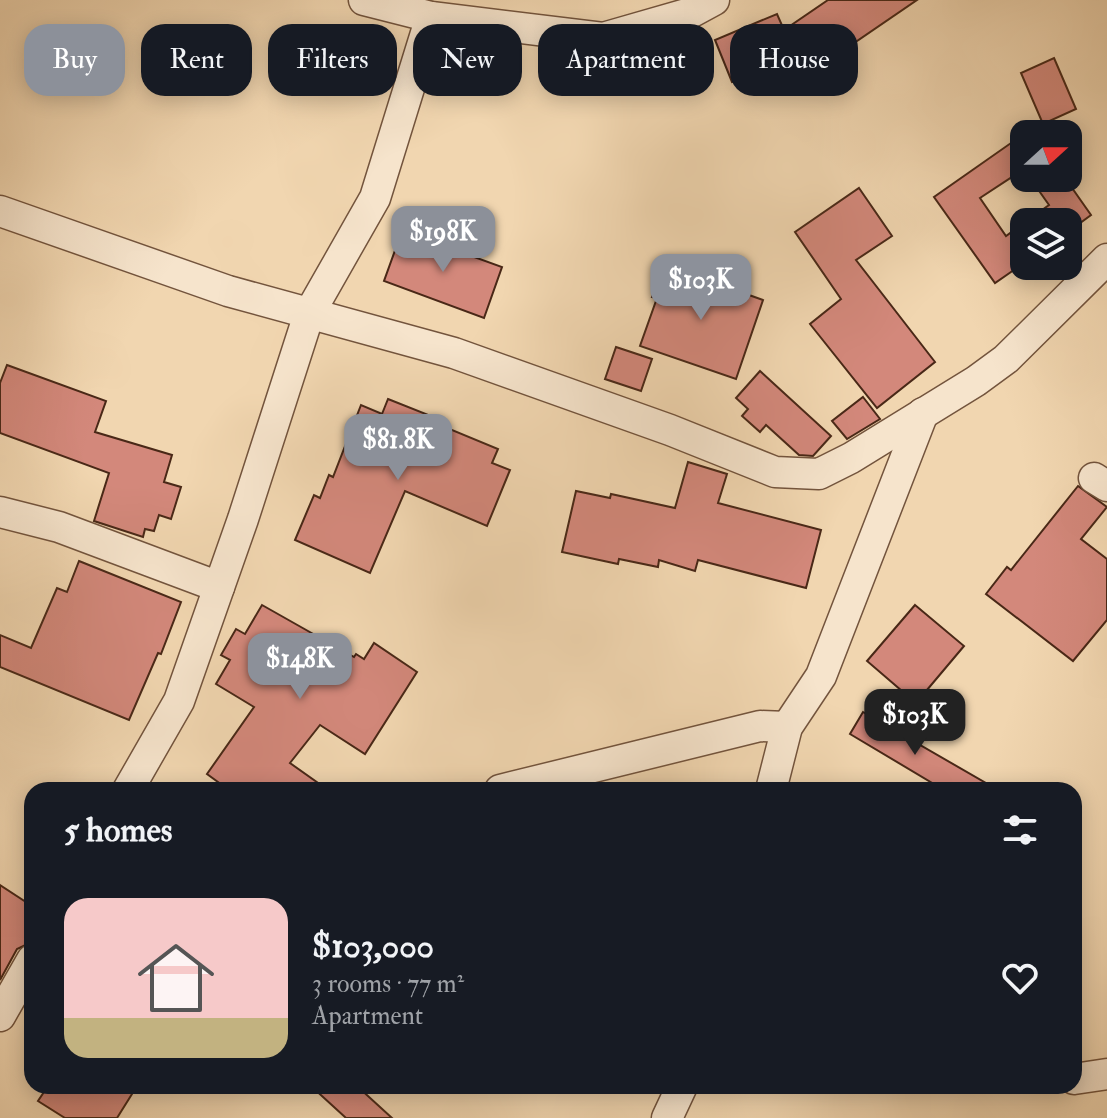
<!DOCTYPE html>
<html lang="en">
<head>
<meta charset="utf-8">
<style>
  body { margin:0; font-family:"IM FELL Double Pica",serif; background:#20242c; color:#f1f3f6; height:100vh; display:flex; flex-direction:column; font-size:30px; white-space:nowrap }
  * { box-sizing:border-box; margin:0 }
  p { font-size:26px; color:#9ea1a6 }
  .icon { flex:none; width:44px; height:44px; fill:none; stroke:currentColor; stroke-width:2; stroke-linecap:round; stroke-linejoin:round }
  .map { position:relative; flex:1; overflow:hidden }
  .drawer { position:absolute; left:24px; top:782px; width:1058px; height:312px; display:flex; flex-direction:column; background:#171b24; border-radius:24px; box-shadow:0 4px 20px #0003 }
  .drawer>* { flex:none }
  .top-card { position:absolute; left:24px; top:24px; width:1060px; height:72px; display:flex; gap:16px }
  .needle { width:52px; rotate:69deg }
  .fabs { position:absolute; left:1010px; top:120px; display:grid; gap:16px }
  .fabs a { display:grid; place-items:center; width:72px; height:72px; border-radius:16px; background:#171b24; box-shadow:0 4px 20px #0003; font-size:40px }
  .price { position:absolute; translate:-50% -68px; padding:0 18px; border-radius:16px; background:#8c9099; color:#fff; font-size:26px; line-height:52px; filter:drop-shadow(0 2px 4px #0008) }
  .price::after { content:''; position:absolute; left:50%; top:48px; width:24px; height:18px; margin-left:-12px; background:inherit; clip-path:polygon(0 0,100% 0,50% 100%) }
  .price.current { background:#222; color:#fff }
  ul { padding:0; list-style:none }
  li { display:flex; align-items:center; gap:24px; height:200px; padding:0 40px }
  li+li { border-top:2px solid #363941 }
  li span { display:grid; place-items:center; flex:none; width:224px; height:160px; border-radius:24px; color:#555 }
  li>.icon { margin-inline-start:auto }
  span .icon { width:96px; height:96px; fill:#fffc; stroke-width:1 }
  li b { font-size:34px }
  h2 { display:flex; justify-content:space-between; align-items:center; height:96px; padding:0 40px; font-size:34px }
  .pill { padding:0 28px; border-radius:24px; background:#171b24; box-shadow:0 4px 20px #0003; font-size:28px; line-height:72px }
  .pill.current { background:#8c9099; color:#fff }
  .map>svg:first-child { display:block }
</style>
</head>
<body>
<div class="map">
<svg width="1107" height="1118" viewBox="0 0 1107 1118">
  <rect width="100%" height="100%" fill="#f1d6b0"/>
  <filter id="stains"><feTurbulence type="fractalNoise" baseFrequency=".0025" numOctaves="4"/><feColorMatrix values="0 0 0 0 .2 0 0 0 0 .09 0 0 0 0 .02 0 0 0 .5 -.17"/></filter>
  <radialGradient id="worn" r=".72"><stop offset=".6" stop-color="#630" stop-opacity="0"/><stop offset="1" stop-color="#630" stop-opacity=".3"/></radialGradient>
  <g fill="#d3887b" stroke="#492817" stroke-width="2">
    <path d="M828,0H917L816,69L809,58L743,86L740,80L732,82L715,40L777,14L784,30Z"/>
    <path d="M1054,58L1076,109L1043,124L1021,73Z"/>
    <path d="M1031,129L1034,134H1024V169L980,198L1006,236L1024,223V263L995,283L934,197Z"/>
    <path d="M1030,178H1065L1091,215L1068,232V222H1025L1049,205Z"/>
    <path d="M859,188L892,236L856,260L935,362L877,408L810,324L841,299L795,232Z"/>
    <path d="M402,231L502,267L484,318L384,281Z"/>
    <path d="M668,266L763,300L736,379L640,346L657,298L652,297L659,274L665,276Z"/>
    <path d="M616,347L652,359L641,391L605,379Z"/>
    <path d="M7,365L106,401L95,432L172,455L164,482L181,487L171,519L159,515L154,531L145,529L143,537L94,521L109,473L0,433V383Z"/>
    <path d="M760,371L831,436L813,456L799,455L766,425L760,432L742,416L748,409L736,398Z"/>
    <path d="M863,397L880,419L847,439L832,421Z"/>
    <path d="M388,399L431,416L430,421L498,449L492,463L510,470L487,526L405,491L370,573L295,540L314,495L320,498L329,475L333,477L361,405L382,414Z"/>
    <path d="M688,462L727,474L718,503L821,530L806,588L698,560L695,571L659,560L658,567L619,559L618,564L562,552L576,491L610,498L611,494L675,508Z"/>
    <path d="M1078,486L1107,507L1081,539L1107,559V620L1073,661L986,594L1007,567L1011,570Z"/>
    <path d="M79,561L181,602L161,654L158,653L129,720L0,667V635L31,648L57,588L67,592Z"/>
    <path d="M262,605L354,657L356,654L364,659L374,643L417,672L365,754L320,725L290,763L328,790H229L207,774L254,707L216,684L230,660L221,655L236,629L245,634Z"/>
    <path d="M915,605L964,646L916,703L867,661Z"/>
    <path d="M863,712L998,790H944L850,734Z"/>
    <path d="M0,885L32,906V942L17,949L0,980Z"/>
    <path d="M48,1086H137L117,1118H65L38,1101Z"/>
    <path d="M311,1086H357L392,1118H346Z"/>
  </g>
  <g fill="none" stroke-linecap="round" stroke-linejoin="round">
    <defs>
      <g id="street">
        <path d="M364,0L431,17L603,38L690,13L714,0"/>
        <path d="M0,211L228,291L454,353L670,430L775,472L819,474L851,458L976,381L1006,359L1107,259"/>
        <path d="M1094,478L1107,486"/>
        <path d="M0,512L59,527L219,587"/>
        <path d="M128,790L179,701L243,519L309,314L375,198L431,17"/>
        <path d="M500,790L760,726L787,727"/>
        <path d="M771,790L787,727L821,676L923,413"/>
        <path d="M0,1016L32,960"/>
        <path d="M1074,1079L1107,1074"/>
        <path d="M667,1118L682,1086"/>
      </g>
    </defs>
    <use href="#street" stroke="#73543d" stroke-width="33"/>
    <use href="#street" stroke="#f6e4cc" stroke-width="30"/>
  </g>
  <rect width="100%" height="100%" filter="url(#stains)"/>
  <rect width="100%" height="100%" fill="url(#worn)"/>
</svg>
<div class="fabs">
<a><svg class="needle" viewBox="-14 -14 28 28"><path d="M0-13l5 13h-10z" fill="#e53935"/><path d="M0 13l5-13h-10z" fill="#9ea1a6"/></svg></a>
<a><svg class="icon" aria-label="layers" viewBox="0 0 24 24"><path d="M12 4l9 5-9 5-9-5zM3 14l9 5 9-5"/></svg></a>
</div>
<b class="price" style="left:443px;top:274px">$198K</b>
<b class="price" style="left:701px;top:322px">$103K</b>
<b class="price" style="left:398px;top:482px">$81.8K</b>
<b class="price" style="left:300px;top:701px">$148K</b>
<b class="price current" style="left:915px;top:757px">$103K</b>
<div class="top-card">
<a class="pill current">Buy</a>
<a class="pill">Rent</a>
<a class="pill">Filters</a>
<a class="pill">New</a>
<a class="pill">Apartment</a>
<a class="pill">House</a>
</div>
<section class="drawer">
<h2>5 homes<svg class="icon" aria-label="filters" viewBox="0 0 24 24"><path d="M4 7h16M4 17h16"/><circle cx="9" cy="7" r="2"/><circle cx="15" cy="17" r="2"/></svg></h2>
<ul>
<li><span style="background:linear-gradient(#f6c9c9 75%,#c2b280 0)"><svg class="icon" aria-label="home" viewBox="0 0 24 24"><path d="M3 11l9-7 9 7M6 9v11h12V9"/></svg></span><div><b>$103,000</b><p>3 rooms · 77 m²</p><p>Apartment</p></div><svg class="icon" aria-label="heart" viewBox="0 0 24 24"><path d="M12 20l-8-8c-3-5 5-10 8-4 3-6 11-1 8 4z"/></svg></li>
</ul>
</section>
</div>
</body>
</html>
